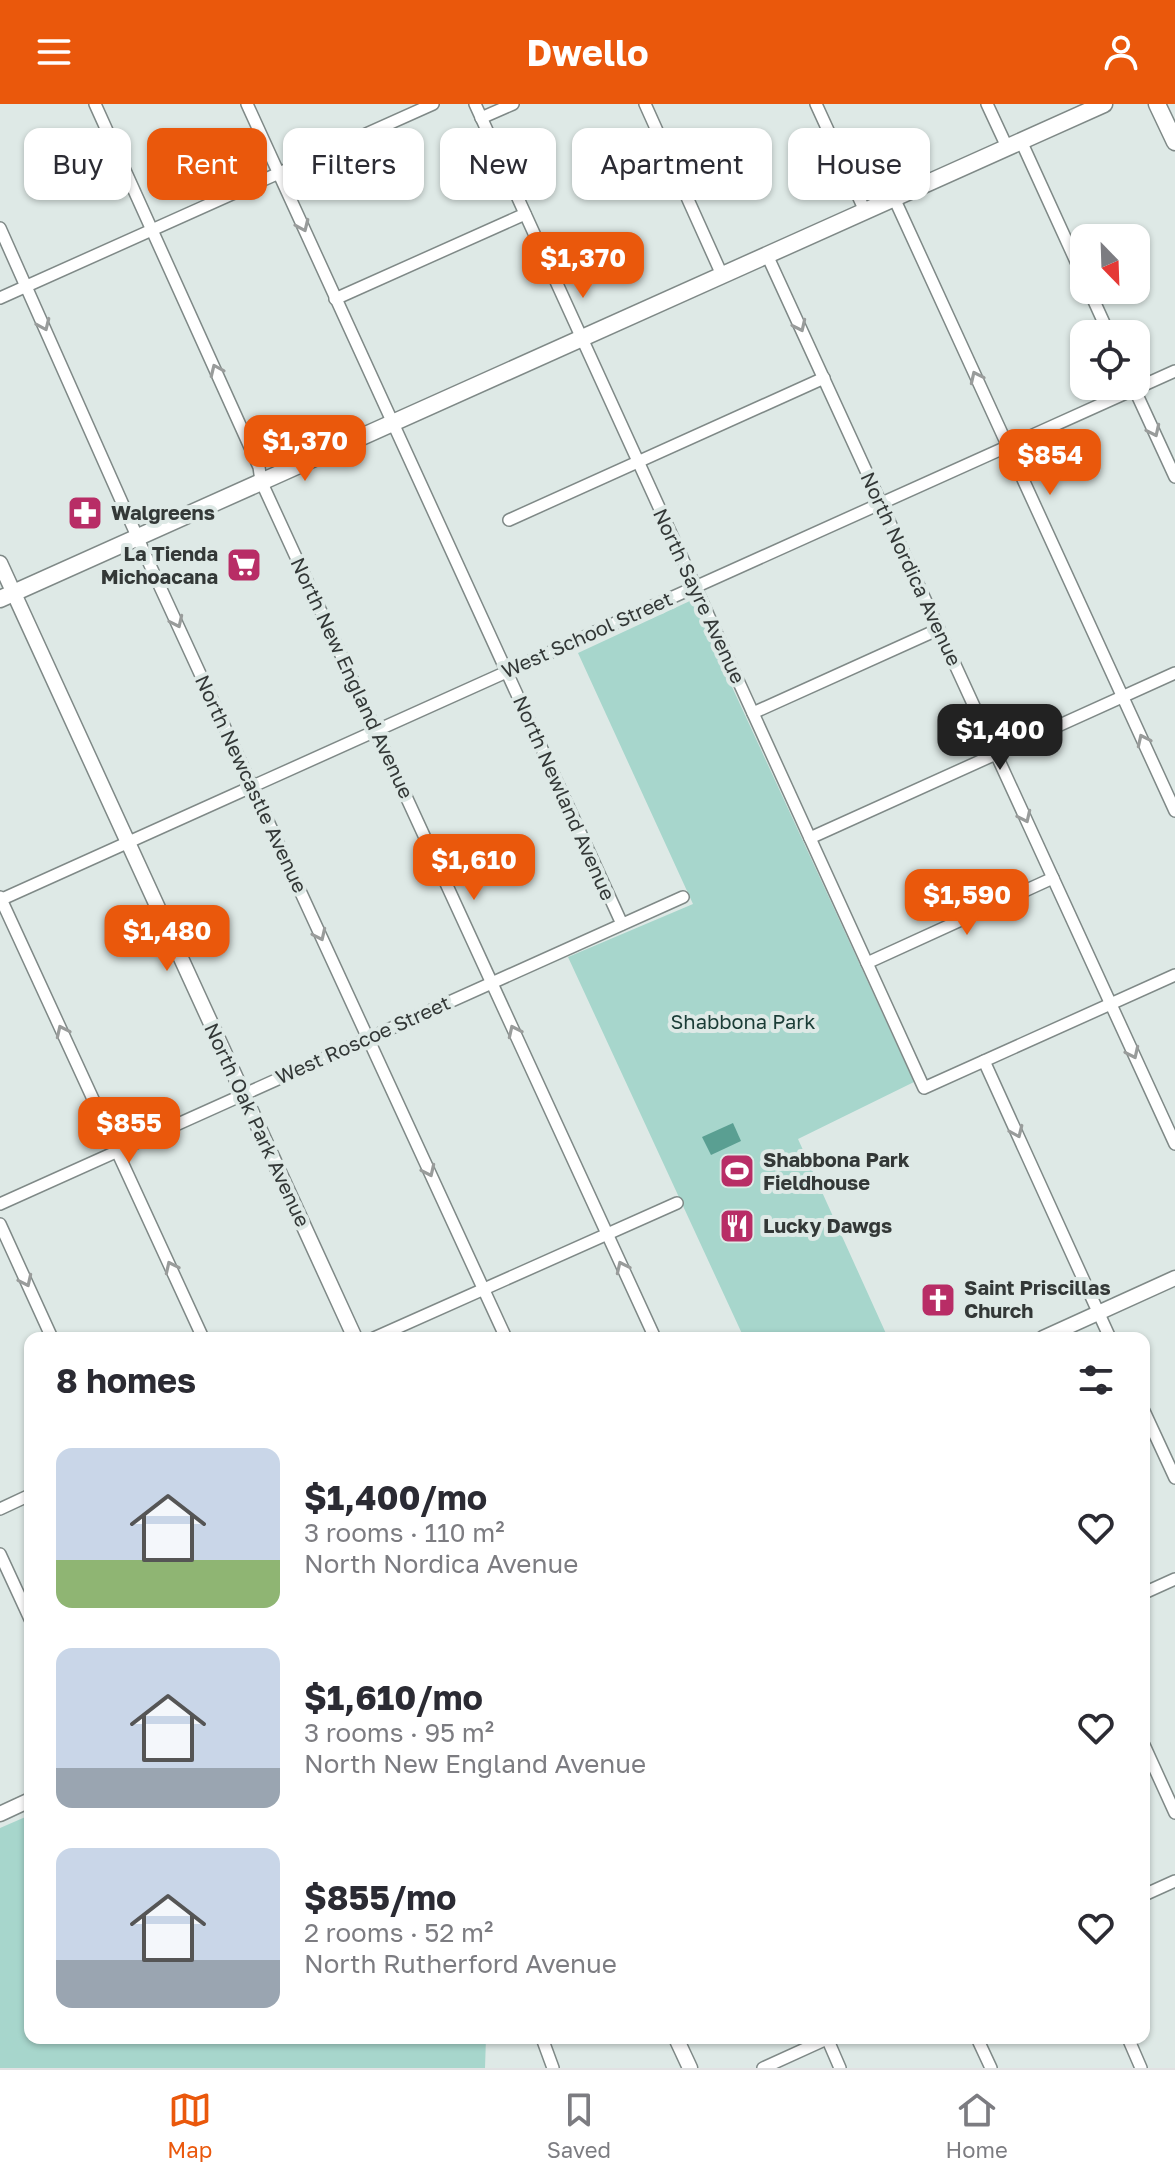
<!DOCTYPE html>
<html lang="en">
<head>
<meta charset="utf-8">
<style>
  body { margin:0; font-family:"Golos Text",sans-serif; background:#f7f7f7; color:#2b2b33; height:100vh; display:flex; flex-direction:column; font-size:30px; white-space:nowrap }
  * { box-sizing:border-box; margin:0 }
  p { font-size:26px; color:#7c7c81 }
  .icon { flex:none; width:44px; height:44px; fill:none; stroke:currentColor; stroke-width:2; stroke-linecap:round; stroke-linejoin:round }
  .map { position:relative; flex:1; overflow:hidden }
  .drawer { position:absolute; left:24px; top:1228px; width:1126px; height:712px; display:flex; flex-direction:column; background:#fff; border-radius:16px; box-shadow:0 2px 6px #0004 }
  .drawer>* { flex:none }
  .hud { position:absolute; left:24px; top:24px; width:1128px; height:72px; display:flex; gap:16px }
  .needle { width:52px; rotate:157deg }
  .controls { position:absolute; left:1070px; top:120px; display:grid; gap:16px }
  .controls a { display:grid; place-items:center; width:80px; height:80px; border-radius:16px; background:#fff; box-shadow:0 2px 6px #0004; font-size:40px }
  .price { position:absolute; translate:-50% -68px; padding:0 18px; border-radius:16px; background:#ea580c; color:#fff; font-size:26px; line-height:52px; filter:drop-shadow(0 2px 4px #0008) }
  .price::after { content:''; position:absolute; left:50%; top:48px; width:24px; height:18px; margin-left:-12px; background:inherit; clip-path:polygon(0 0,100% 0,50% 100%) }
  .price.active { background:#222; color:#fff }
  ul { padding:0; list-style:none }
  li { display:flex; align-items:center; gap:24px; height:200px; padding:0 32px }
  li span { display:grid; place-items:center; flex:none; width:224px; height:160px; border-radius:16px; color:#555 }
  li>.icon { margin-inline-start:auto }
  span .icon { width:96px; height:96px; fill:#fffc; stroke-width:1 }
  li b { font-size:34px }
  h2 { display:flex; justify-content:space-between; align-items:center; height:96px; padding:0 32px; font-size:34px }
  .chip { padding:0 28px; border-radius:16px; background:#fff; box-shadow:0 2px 6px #0004; font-size:28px; line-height:72px }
  .chip.active { background:#ea580c; color:#fff }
  header { display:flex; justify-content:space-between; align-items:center; height:104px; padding:0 32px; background:#ea580c; color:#fff; font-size:36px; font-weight:700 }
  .tabs { display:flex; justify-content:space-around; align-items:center; height:112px; border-top:2px solid #e1e1e2; background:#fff; font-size:22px; color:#7c7c81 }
  .tabs a { display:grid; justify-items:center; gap:4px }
  .tabs .active { color:#ea580c }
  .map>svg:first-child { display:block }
</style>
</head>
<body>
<header><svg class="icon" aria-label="menu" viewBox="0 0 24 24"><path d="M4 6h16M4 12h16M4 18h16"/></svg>Dwello<svg class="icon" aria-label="person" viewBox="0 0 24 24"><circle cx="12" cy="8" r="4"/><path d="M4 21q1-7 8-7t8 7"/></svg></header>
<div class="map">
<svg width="1175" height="1964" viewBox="0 0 1175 1964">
  <rect width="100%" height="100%" fill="#dee9e6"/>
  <g fill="#a7d6cc">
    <path d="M692,496L914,978L798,1035L888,1234H744L568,853L693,800L578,549Z"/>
    <path d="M30,1711V1934H486L485,1964H0V1724Z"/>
  </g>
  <path fill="#5a9f92" d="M733,1019L741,1037L711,1051L702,1033Z"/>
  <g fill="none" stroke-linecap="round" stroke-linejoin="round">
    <defs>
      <g id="minor">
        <path d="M95,0L259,363L261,377L655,1234"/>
        <path d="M247,0L622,820"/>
        <path d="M475,0L924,984L1175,871"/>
        <path d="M645,0L722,171"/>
        <path d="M816,0L865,107"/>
        <path d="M987,0L1007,43"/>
        <path d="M481,14L513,0"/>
        <path d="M1021,37L1084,175"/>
        <path d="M894,94L1175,707"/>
        <path d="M0,124L144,448L506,1234"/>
        <path d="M767,151L1175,1040"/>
        <path d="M1089,186L1109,230"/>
        <path d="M0,194L433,0"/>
        <path d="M335,195L525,110"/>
        <path d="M1133,282L1175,373"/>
        <path d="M509,416L824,274"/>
        <path d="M753,609L939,525"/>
        <path d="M810,734L1175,569"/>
        <path d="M0,793L203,1234"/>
        <path d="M0,796L1175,267"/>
        <path d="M867,859L1053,774"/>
        <path d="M984,957L1110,1234"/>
        <path d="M0,1100L683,793"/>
        <path d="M0,1120L52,1234"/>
        <path d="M374,1234L677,1099"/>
        <path d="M1144,1307L1175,1374"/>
        <path d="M0,1405L30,1391"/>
        <path d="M0,1450L30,1515"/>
        <path d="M1144,1489L1175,1475"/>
        <path d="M1144,1641L1175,1709"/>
        <path d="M1144,1791L1175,1777"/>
        <path d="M542,1934L553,1964"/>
        <path d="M827,1934L840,1964"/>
        <path d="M977,1934L991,1964"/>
        <path d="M1128,1934L1141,1964"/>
        <path d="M763,1964L829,1934"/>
      </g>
      <g id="tertiary">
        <path d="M0,459L355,1234"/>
        <path d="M1043,1234L1175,1174"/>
        <path d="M0,1710L30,1696"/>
        <path d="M676,1934L690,1964"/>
      </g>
      <path id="secondary" d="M0,495L1104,0"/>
      <path id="primary" d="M1157,0L1175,38"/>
    </defs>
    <use href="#minor" stroke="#7f8987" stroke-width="14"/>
    <use href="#tertiary" stroke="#7f8987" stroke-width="17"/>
    <use href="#secondary" stroke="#7f8987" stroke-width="19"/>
    <use href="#primary" stroke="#7f8987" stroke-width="19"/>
    <use href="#minor" stroke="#fff" stroke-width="11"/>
    <use href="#tertiary" stroke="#fff" stroke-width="14"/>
    <use href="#secondary" stroke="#fff" stroke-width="16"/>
    <use href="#primary" stroke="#fff" stroke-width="16"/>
  </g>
  <defs><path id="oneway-chevron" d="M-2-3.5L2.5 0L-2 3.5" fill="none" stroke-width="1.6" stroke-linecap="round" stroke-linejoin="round" transform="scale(2)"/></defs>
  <g stroke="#999c9b">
    <use href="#oneway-chevron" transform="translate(303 122) rotate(66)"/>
    <use href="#oneway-chevron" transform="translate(44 221) rotate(66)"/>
    <use href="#oneway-chevron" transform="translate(800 222) rotate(65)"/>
    <use href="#oneway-chevron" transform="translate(216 266) rotate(-114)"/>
    <use href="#oneway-chevron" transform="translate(976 273) rotate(-115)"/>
    <use href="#oneway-chevron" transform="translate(1154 327) rotate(65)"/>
    <use href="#oneway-chevron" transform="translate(177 518) rotate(65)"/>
    <use href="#oneway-chevron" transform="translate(1143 636) rotate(-115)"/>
    <use href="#oneway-chevron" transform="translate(1025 713) rotate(65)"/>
    <use href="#oneway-chevron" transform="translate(320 831) rotate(65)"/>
    <use href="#oneway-chevron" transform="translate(62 927) rotate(-115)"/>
    <use href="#oneway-chevron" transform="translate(514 927) rotate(-115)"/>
    <use href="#oneway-chevron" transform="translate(1133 949) rotate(65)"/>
    <use href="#oneway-chevron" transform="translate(1017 1028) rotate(66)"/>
    <use href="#oneway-chevron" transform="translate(429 1067) rotate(65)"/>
    <use href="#oneway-chevron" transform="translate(171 1163) rotate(-115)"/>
    <use href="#oneway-chevron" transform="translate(622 1163) rotate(-115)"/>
    <use href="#oneway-chevron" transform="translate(26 1177) rotate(65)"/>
  </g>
  <defs>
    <symbol id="pharmacy-square" viewBox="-11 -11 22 22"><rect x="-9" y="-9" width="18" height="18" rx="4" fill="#b82d66" stroke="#dee9e6"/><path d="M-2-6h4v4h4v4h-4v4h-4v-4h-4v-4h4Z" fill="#fff"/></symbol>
    <symbol id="supermarket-square" viewBox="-11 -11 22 22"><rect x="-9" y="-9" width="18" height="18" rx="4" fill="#b82d66" stroke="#dee9e6"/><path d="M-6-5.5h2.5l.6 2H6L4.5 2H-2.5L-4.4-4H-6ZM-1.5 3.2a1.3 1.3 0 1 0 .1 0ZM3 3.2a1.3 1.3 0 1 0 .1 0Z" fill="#fff"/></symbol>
    <symbol id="stadium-square" viewBox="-11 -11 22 22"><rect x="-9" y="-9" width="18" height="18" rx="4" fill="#b82d66" stroke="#dee9e6"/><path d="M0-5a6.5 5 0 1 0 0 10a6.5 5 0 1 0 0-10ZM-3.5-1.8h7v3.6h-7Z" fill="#fff"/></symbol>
    <symbol id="restaurant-square" viewBox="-11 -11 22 22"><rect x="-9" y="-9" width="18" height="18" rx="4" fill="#b82d66" stroke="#dee9e6"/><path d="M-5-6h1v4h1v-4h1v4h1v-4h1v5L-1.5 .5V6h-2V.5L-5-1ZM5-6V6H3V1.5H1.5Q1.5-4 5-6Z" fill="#fff"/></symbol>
    <symbol id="church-square" viewBox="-11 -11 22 22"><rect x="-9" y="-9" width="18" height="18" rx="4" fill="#b82d66" stroke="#dee9e6"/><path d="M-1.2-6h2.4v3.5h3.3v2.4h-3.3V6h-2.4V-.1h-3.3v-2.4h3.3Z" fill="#fff"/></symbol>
  </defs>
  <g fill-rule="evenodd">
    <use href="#pharmacy-square" x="65" y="389" width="40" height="40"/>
    <use href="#supermarket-square" x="224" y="441" width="40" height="40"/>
    <use href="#stadium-square" x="717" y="1047" width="40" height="40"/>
    <use href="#restaurant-square" x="717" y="1102" width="40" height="40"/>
    <use href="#church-square" x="918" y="1176" width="40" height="40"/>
  </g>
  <g text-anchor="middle" stroke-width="8" stroke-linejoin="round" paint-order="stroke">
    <g font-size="20" font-weight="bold" fill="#333837" stroke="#dee9e6" text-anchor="start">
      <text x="111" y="416">Walgreens</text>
      <text x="218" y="457" text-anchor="end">La Tienda<tspan x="218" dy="23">Michoacana</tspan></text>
      <text x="763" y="1063">Shabbona Park<tspan x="763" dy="23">Fieldhouse</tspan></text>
      <text x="763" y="1129">Lucky Dawgs</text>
      <text x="964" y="1191">Saint Priscillas<tspan x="964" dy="23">Church</tspan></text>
    </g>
    <g font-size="20" fill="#333837" stroke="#dee9e6">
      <text transform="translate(911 465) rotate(65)" y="7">North Nordica Avenue</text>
      <text transform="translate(699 492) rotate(65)" y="7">North Sayre Avenue</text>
      <text transform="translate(587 531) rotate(-24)" y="7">West School Street</text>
      <text transform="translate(352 574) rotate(65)" y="7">North New England Avenue</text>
      <text transform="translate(251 680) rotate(65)" y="7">North Newcastle Avenue</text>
      <text transform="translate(564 694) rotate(66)" y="7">North Newland Avenue</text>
      <text transform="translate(363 936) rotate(-24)" y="7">West Roscoe Street</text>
      <text transform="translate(257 1021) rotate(65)" y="7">North Oak Park Avenue</text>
    </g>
    <g font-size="20" fill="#1a3c36" stroke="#dee9e6">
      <text x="743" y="925">Shabbona Park</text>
    </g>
  </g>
</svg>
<div class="controls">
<a><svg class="needle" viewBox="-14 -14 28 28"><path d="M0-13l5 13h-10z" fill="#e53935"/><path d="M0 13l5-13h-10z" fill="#7c7c81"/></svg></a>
<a><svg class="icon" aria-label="locate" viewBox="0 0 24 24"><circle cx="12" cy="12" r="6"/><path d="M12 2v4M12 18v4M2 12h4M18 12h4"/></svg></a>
</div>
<b class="price" style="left:583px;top:196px">$1,370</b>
<b class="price" style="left:305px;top:379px">$1,370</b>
<b class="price" style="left:1050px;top:393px">$854</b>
<b class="price active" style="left:1000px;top:668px">$1,400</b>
<b class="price" style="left:474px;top:798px">$1,610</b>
<b class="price" style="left:967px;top:833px">$1,590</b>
<b class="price" style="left:167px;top:869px">$1,480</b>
<b class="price" style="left:129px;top:1061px">$855</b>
<div class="hud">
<a class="chip">Buy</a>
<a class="chip active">Rent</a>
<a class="chip">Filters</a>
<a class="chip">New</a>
<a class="chip">Apartment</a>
<a class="chip">House</a>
</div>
<section class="drawer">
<h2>8 homes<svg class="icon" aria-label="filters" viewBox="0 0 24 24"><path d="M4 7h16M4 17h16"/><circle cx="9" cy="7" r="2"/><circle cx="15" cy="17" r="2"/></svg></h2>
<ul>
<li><span style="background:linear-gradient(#c9d6e8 70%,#8fb573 0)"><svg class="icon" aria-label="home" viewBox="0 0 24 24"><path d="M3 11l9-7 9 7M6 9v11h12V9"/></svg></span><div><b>$1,400/mo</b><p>3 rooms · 110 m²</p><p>North Nordica Avenue</p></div><svg class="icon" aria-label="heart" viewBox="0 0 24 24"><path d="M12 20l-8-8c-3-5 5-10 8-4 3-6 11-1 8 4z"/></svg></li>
<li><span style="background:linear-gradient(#c9d6e8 75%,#9aa5b1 0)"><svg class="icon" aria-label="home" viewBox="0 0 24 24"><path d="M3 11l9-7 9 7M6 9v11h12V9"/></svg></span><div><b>$1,610/mo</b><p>3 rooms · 95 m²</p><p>North New England Avenue</p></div><svg class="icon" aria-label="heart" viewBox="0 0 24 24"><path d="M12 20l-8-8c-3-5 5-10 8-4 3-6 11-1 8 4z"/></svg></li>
<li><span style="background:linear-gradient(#c9d6e8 70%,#9aa5b1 0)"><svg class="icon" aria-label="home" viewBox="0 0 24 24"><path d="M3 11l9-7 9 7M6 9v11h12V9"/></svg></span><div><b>$855/mo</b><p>2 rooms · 52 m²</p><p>North Rutherford Avenue</p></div><svg class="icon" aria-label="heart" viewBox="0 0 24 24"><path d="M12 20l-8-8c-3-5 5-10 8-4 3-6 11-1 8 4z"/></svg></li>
</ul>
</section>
</div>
<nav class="tabs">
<a class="active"><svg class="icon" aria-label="map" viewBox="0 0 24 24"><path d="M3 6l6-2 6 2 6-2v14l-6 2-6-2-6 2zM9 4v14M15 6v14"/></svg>Map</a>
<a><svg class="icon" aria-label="saved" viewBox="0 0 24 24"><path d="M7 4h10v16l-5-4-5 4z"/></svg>Saved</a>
<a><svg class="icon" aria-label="home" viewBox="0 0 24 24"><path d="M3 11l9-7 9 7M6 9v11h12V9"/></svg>Home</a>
</nav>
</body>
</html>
